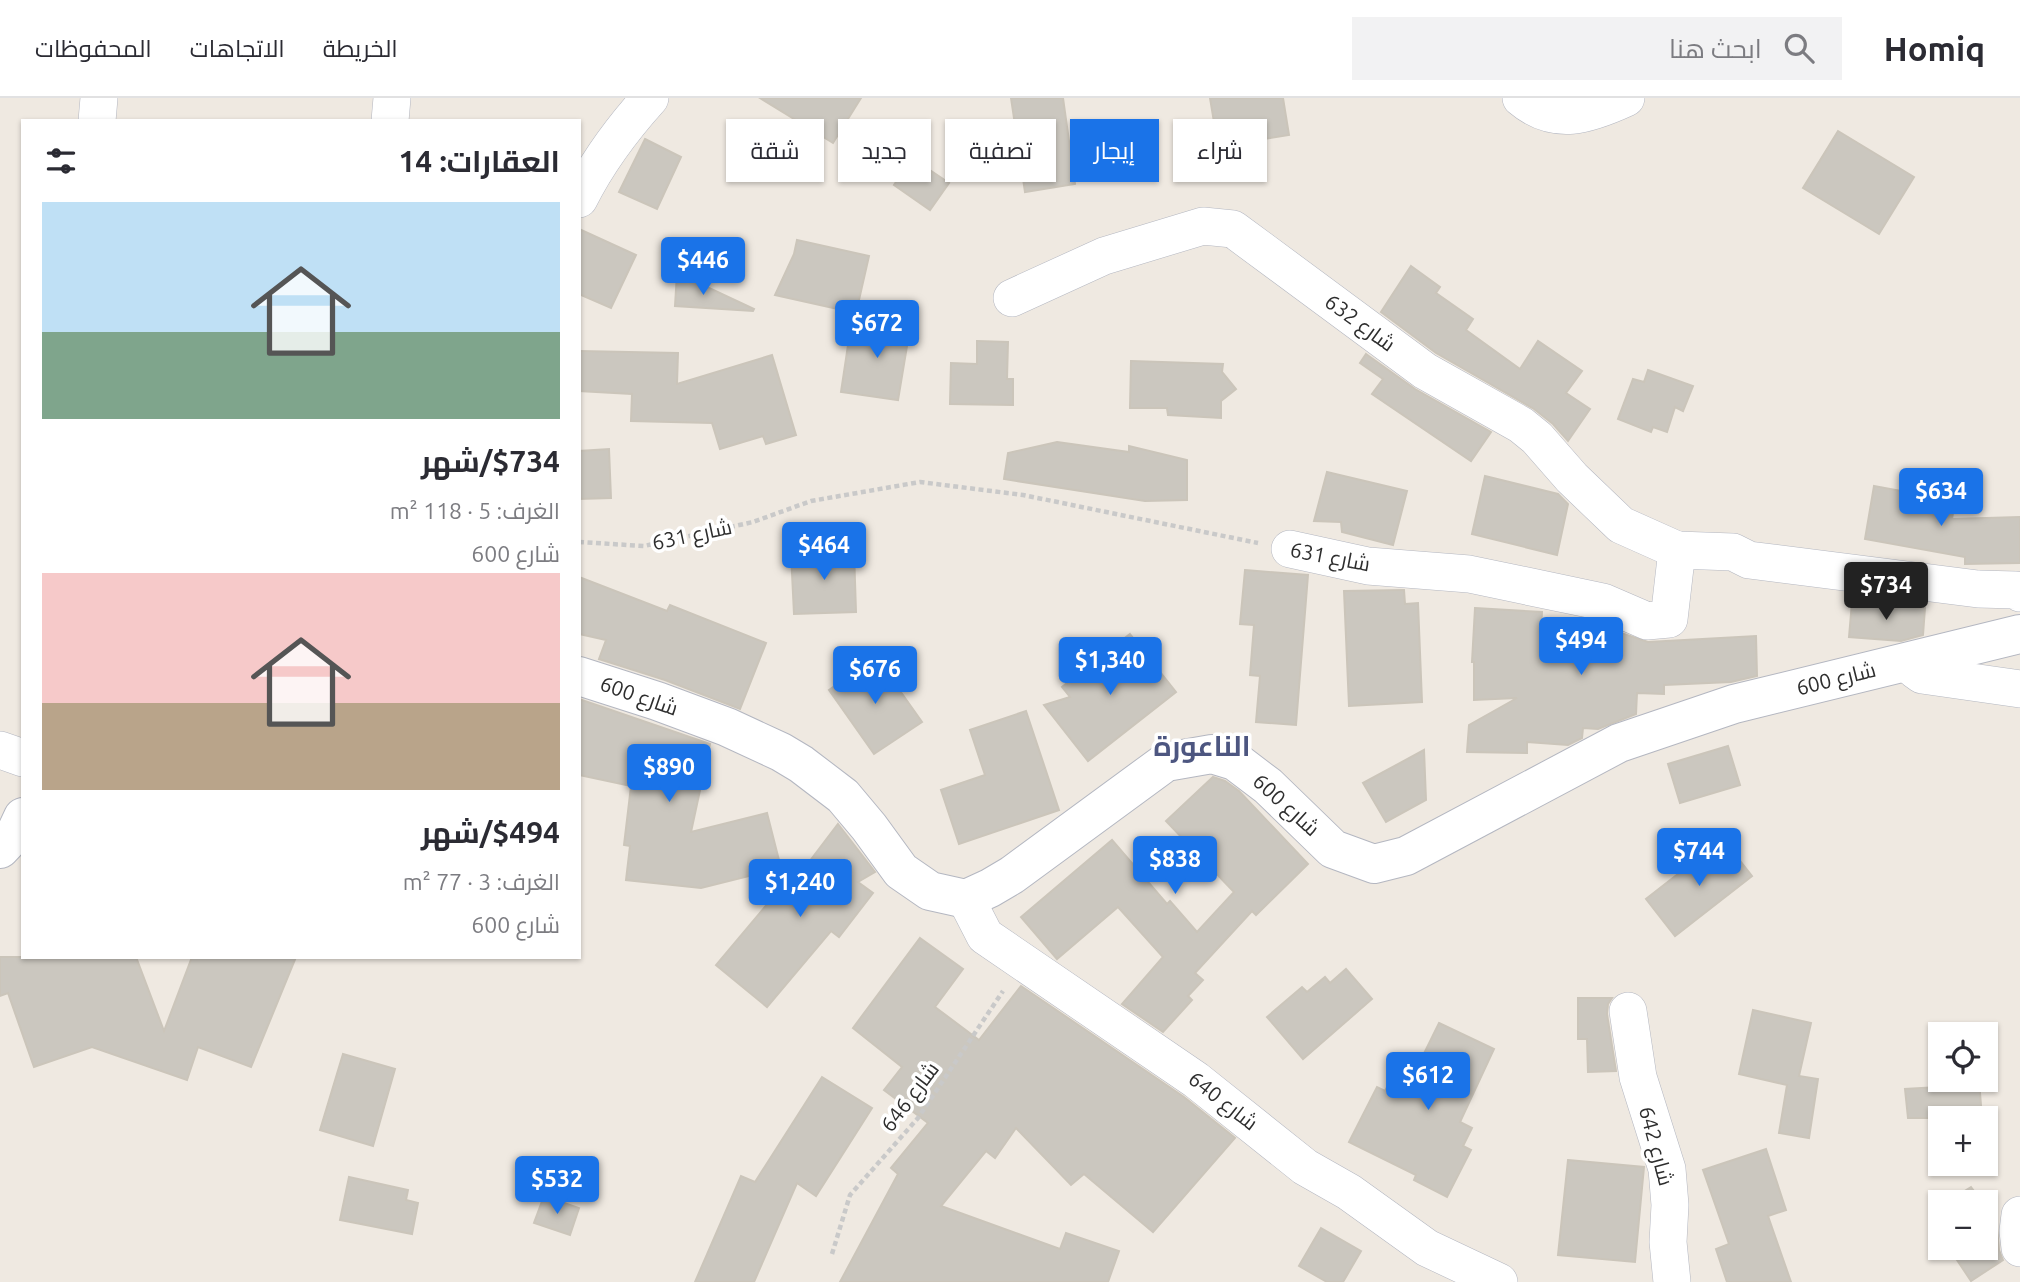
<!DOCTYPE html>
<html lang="ar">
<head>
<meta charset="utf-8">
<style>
  body { margin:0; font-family:Ubuntu,Cairo,sans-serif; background:#f2f2f3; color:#2b2b33; direction:rtl; height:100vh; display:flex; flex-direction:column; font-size:26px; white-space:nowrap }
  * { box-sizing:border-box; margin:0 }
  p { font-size:23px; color:#7c7c81 }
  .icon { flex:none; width:38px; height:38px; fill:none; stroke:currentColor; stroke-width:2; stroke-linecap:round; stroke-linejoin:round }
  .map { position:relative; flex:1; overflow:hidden; direction:ltr }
  .side { position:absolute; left:21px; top:21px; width:560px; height:840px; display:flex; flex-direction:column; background:#fff; border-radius:0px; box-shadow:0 2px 5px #0004; direction:rtl }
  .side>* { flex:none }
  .top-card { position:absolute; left:602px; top:21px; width:665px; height:63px; direction:rtl; display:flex; gap:14px }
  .controls { position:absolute; left:1928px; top:924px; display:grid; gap:14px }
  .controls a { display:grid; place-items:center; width:70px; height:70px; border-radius:0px; background:#fff; box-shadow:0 2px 5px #0004; font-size:35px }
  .price { position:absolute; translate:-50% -60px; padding:0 16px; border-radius:7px; background:#1a73e8; color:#fff; font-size:23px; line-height:46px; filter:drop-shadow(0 2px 4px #0008) }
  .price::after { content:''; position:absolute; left:50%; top:42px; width:21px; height:16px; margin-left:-10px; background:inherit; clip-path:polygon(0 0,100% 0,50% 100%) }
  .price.active { background:#222; color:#fff }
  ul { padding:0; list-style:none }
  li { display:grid; align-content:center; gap:14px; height:371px; padding:0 21px }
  li span { display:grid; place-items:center; height:217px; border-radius:0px; color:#555 }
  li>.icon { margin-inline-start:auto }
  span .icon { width:126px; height:126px; fill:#fffc; stroke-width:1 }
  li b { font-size:30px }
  h2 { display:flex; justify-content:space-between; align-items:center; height:84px; padding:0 21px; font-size:30px }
  .tag { padding:0 24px; border-radius:0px; background:#fff; box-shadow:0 2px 5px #0004; font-size:24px; line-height:63px }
  .tag.active { background:#1a73e8; color:#fff }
  header { display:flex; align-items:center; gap:42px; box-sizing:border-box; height:98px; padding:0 35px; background:#fff; border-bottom:2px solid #e1e1e2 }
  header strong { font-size:33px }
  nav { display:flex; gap:38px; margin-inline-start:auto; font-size:24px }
  .search { width:490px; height:63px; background:#f2f2f3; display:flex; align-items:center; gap:18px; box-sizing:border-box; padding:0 24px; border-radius:0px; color:#7c7c81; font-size:26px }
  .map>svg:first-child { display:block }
</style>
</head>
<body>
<header>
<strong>Homiq</strong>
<div class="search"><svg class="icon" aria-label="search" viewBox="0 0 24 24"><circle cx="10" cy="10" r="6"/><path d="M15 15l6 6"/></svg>ابحث هنا</div>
<nav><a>الخريطة</a><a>الاتجاهات</a><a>المحفوظات</a></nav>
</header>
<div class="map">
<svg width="2020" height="1184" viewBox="0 0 2020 1184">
  <rect width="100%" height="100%" fill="#efe9e1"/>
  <g fill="#cbc7bf" stroke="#cbc5ba" stroke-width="2">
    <path d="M760,0H861L833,45Z"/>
    <path d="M1011,0H1063L1075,86L1025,94Z"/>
    <path d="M1210,0H1283L1289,37L1218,48Z"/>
    <path d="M1838,33L1914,79L1879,136L1803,90Z"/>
    <path d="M645,41L681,59L657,111L619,94Z"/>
    <path d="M912,60L949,85L930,112L894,87Z"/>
    <path d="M579,131L636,157L611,210L579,196Z"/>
    <path d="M797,142L869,158L856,215L775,197L794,156Z"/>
    <path d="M1411,168L1440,189L1436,195L1473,221L1466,232L1520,271L1538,243L1582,273L1566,295L1590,311L1568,343L1553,326L1534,311L1436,255L1381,214Z"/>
    <path d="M677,175L754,211L753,213L675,208Z"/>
    <path d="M891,221L911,224L898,302L841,294L850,234Z"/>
    <path d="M977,243L1008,244L1007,281H1013V307L950,306L951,265L977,266Z"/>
    <path d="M579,253L678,255L677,286L772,257L796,337L766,346L763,338L720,351L712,325L631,323L632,296L579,293Z"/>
    <path d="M1366,256L1415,291L1491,334L1471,363L1372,296L1383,281L1360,265Z"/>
    <path d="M1131,263L1223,266L1222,274L1236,291L1221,303V320L1168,317L1167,310H1130Z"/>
    <path d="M1648,272L1693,288L1683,313L1675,309L1667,334L1653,329L1651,334L1618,321L1633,281L1644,284Z"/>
    <path d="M1057,344L1129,354V348L1187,362V402L1145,403L1004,381L1008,355Z"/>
    <path d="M609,351L611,400L579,401V353Z"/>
    <path d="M1327,374L1407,393L1393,447L1342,434L1341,424L1314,423Z"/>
    <path d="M1485,378L1558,396L1568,406L1557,457L1472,436Z"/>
    <path d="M1874,388L1955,403L1952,421L2020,419V465L1965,466V459L1865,441Z"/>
    <path d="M819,453H854L856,514L794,516L791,455Z"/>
    <path d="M1245,472L1308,477L1296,627L1256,624L1260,578L1250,577L1254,527L1240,526Z"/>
    <path d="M579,479L667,513L670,507L766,545L740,611L665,582L599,561L606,542L579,536Z"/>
    <path d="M1404,492L1405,506L1418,505L1422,604L1349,608L1344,493Z"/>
    <path d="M1852,504L1925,510L1923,537L1901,543L1849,539Z"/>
    <path d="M1475,510L1542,514L1541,531L1624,536L1648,544L1756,538L1757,578L1731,584L1664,587V596L1637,595L1636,616L1598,631L1583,630L1582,640L1568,647L1527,644V655L1467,654L1469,627L1517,600L1474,602V564H1472Z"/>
    <path d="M1130,536L1176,594L1088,663L1044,607L1070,599L1062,589Z"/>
    <path d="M876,559L922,624L874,656L829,592Z"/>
    <path d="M579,601L710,646L691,734L767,715L781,770L701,790L626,782L630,748L624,747L631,688L579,677Z"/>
    <path d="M1026,613L1059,712L959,746L941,692L985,677L970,632Z"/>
    <path d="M1728,648L1740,687L1680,705L1668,666Z"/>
    <path d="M1424,652L1426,702L1386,724L1363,685Z"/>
    <path d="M1213,679L1225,683L1239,693L1308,766L1256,817L1252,813L1195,875L1203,882L1188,898L1192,902L1163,934L1122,906L1163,859L1118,809L1057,861L1021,819L1112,742L1167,806L1170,803L1197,834L1234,794L1166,723Z"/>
    <path d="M838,726L875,774L858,784L873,795L839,839L831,833L767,909L716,867L785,785L787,793Z"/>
    <path d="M1723,741L1752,778L1675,838L1646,801Z"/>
    <path d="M920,840L963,871L935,909L979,942L1021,888L1184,999L1235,1040L1153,1134L1084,1076L1071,1087L1016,1030L995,1060L986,1053L941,1108L1060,1151L1066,1135L1119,1153L1108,1184H840L898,1076L891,1070L928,1025L884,992L902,969L853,930Z"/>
    <path d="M0,859H136L164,933L192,859H296L251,969L198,949L187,982L92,949L34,969L8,895L0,898Z"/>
    <path d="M1346,871L1372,901L1303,961L1267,919L1302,889L1307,894L1325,879L1330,885Z"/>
    <path d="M1578,900H1612L1608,906L1607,916L1616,973L1588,974L1587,941H1578Z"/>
    <path d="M1753,912L1811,925L1799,978L1818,981L1809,1040L1779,1035L1787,987L1739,976Z"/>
    <path d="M1439,925L1494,951L1460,1024L1472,1030L1463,1048L1471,1052L1447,1099L1414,1082L1416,1077L1349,1044L1377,989L1385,993L1391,982L1407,990Z"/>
    <path d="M343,956L395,971L373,1048L320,1032Z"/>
    <path d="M822,979L872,1010L816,1098L797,1085L754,1184H695L741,1078L755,1084Z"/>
    <path d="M1938,982H1979L1982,1020H1908L1905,991L1939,989Z"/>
    <path d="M1766,1051L1786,1112L1768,1118L1791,1184H1727L1716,1151L1729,1146L1703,1072Z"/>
    <path d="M1568,1062L1644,1069L1635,1164L1558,1157Z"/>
    <path d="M349,1079L408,1092L406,1102L418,1105L412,1136L340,1122Z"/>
    <path d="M1971,1089L1982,1104H1947Z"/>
    <path d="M544,1098L579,1110L570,1137L534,1125Z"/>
    <path d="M1986,1112L1997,1129L1999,1152L2003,1162L1971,1183L1949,1150H1986Z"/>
    <path d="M1321,1130L1361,1153L1343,1184H1327L1299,1168Z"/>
  </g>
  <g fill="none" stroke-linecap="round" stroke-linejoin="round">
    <defs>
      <g id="street">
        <path d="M1521,0C1555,29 1589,17 1626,0"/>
        <path d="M97,23L99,0"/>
        <path d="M390,23L392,0"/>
        <path d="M579,101C598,63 622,31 650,0"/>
        <path d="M1012,200L1104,158L1203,128L1233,131L1425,273L1521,327L1537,340L1572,380L1621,427L1677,452"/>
        <path d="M1290,451L1368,468L1469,476L1603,504L1647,523L1669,521L1677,452L1733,454L1749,462L1978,491L2016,492L2020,495"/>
        <path d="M1911,563L1915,572L1922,577L2020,591"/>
        <path d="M0,652L23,660"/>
        <path d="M966,801L985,838L1196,982L1305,1069L1349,1094L1427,1150L1499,1184"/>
        <path d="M1628,913L1638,979L1667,1071L1670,1107L1668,1144L1672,1184"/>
        <path d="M2020,1117L2018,1133L2020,1150"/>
      </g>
      <g id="secondary">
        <path d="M579,578L657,603L727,629L781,654L801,666L843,698L869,729L901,773L930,793L966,801L990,790L1012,777L1166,664L1212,656L1235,663L1268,688L1333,751L1374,766L1406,758L1619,645L1734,606L2020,536"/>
        <path d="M0,751L16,734L23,719"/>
      </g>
    </defs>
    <use href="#street" stroke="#b4b7c1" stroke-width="38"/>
    <use href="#secondary" stroke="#b4b7c1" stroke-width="40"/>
    <g stroke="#c9c9c9" stroke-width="4.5" stroke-dasharray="5 3.5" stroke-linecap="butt">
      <path d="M579,444L644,448L753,424L811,403L920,384L1023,397L1258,445"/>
      <path d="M832,1156L850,1097L918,1020L1003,893"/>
    </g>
    <use href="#street" stroke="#fff" stroke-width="37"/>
    <use href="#secondary" stroke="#fff" stroke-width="38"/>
  </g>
  <g text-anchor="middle" stroke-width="7" stroke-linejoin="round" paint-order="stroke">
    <g font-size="21" fill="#2e2e2e" stroke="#fff">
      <text transform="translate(1360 225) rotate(36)" y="7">شارع 632</text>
      <text transform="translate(692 437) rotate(-12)" y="7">شارع 631</text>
      <text transform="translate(1330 459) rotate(11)" y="7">شارع 631</text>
      <text transform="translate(1836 581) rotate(-14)" y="7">شارع 600</text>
      <text transform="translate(639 598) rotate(19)" y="7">شارع 600</text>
      <text transform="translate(1286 707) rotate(42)" y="7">شارع 600</text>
      <text transform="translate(910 999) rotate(-53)" y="7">شارع 646</text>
      <text transform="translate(1223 1003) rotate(38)" y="7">شارع 640</text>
      <text transform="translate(1656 1048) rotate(75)" y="7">شارع 642</text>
    </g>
    <g font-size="28" font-weight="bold" fill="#4d5680" stroke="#fff">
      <text x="1202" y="658">الناعورة</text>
    </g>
  </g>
</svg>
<div class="controls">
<a><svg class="icon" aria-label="locate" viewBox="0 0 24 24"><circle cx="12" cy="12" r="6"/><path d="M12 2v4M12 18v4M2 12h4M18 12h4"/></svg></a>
<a>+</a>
<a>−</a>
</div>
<b class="price" style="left:703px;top:199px">$446</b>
<b class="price" style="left:877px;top:262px">$672</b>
<b class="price" style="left:1941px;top:430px">$634</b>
<b class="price" style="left:824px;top:484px">$464</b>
<b class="price active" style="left:1886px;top:524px">$734</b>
<b class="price" style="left:1581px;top:579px">$494</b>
<b class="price" style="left:1110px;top:599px">$1,340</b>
<b class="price" style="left:875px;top:608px">$676</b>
<b class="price" style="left:669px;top:706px">$890</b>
<b class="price" style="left:1699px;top:790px">$744</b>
<b class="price" style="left:1175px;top:798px">$838</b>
<b class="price" style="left:800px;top:821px">$1,240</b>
<b class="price" style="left:1428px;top:1014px">$612</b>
<b class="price" style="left:557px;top:1118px">$532</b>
<div class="top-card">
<a class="tag">شراء</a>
<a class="tag active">إيجار</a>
<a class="tag">تصفية</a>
<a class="tag">جديد</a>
<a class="tag">شقة</a>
</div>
<section class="side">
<h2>العقارات: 14<svg class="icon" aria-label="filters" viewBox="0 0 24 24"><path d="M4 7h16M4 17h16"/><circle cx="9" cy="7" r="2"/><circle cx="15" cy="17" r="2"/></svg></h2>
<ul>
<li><span style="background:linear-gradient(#bfe0f5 60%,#7fa58c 0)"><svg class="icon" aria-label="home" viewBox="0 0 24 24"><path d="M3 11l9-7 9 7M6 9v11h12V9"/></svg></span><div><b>$734/شهر</b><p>الغرف: 5 · 118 m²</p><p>شارع 600</p></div></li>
<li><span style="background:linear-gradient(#f6c9c9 60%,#b9a48a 0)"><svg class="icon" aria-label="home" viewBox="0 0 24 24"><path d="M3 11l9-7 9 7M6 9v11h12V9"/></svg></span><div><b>$494/شهر</b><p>الغرف: 3 · 77 m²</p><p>شارع 600</p></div></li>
</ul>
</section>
</div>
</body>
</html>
